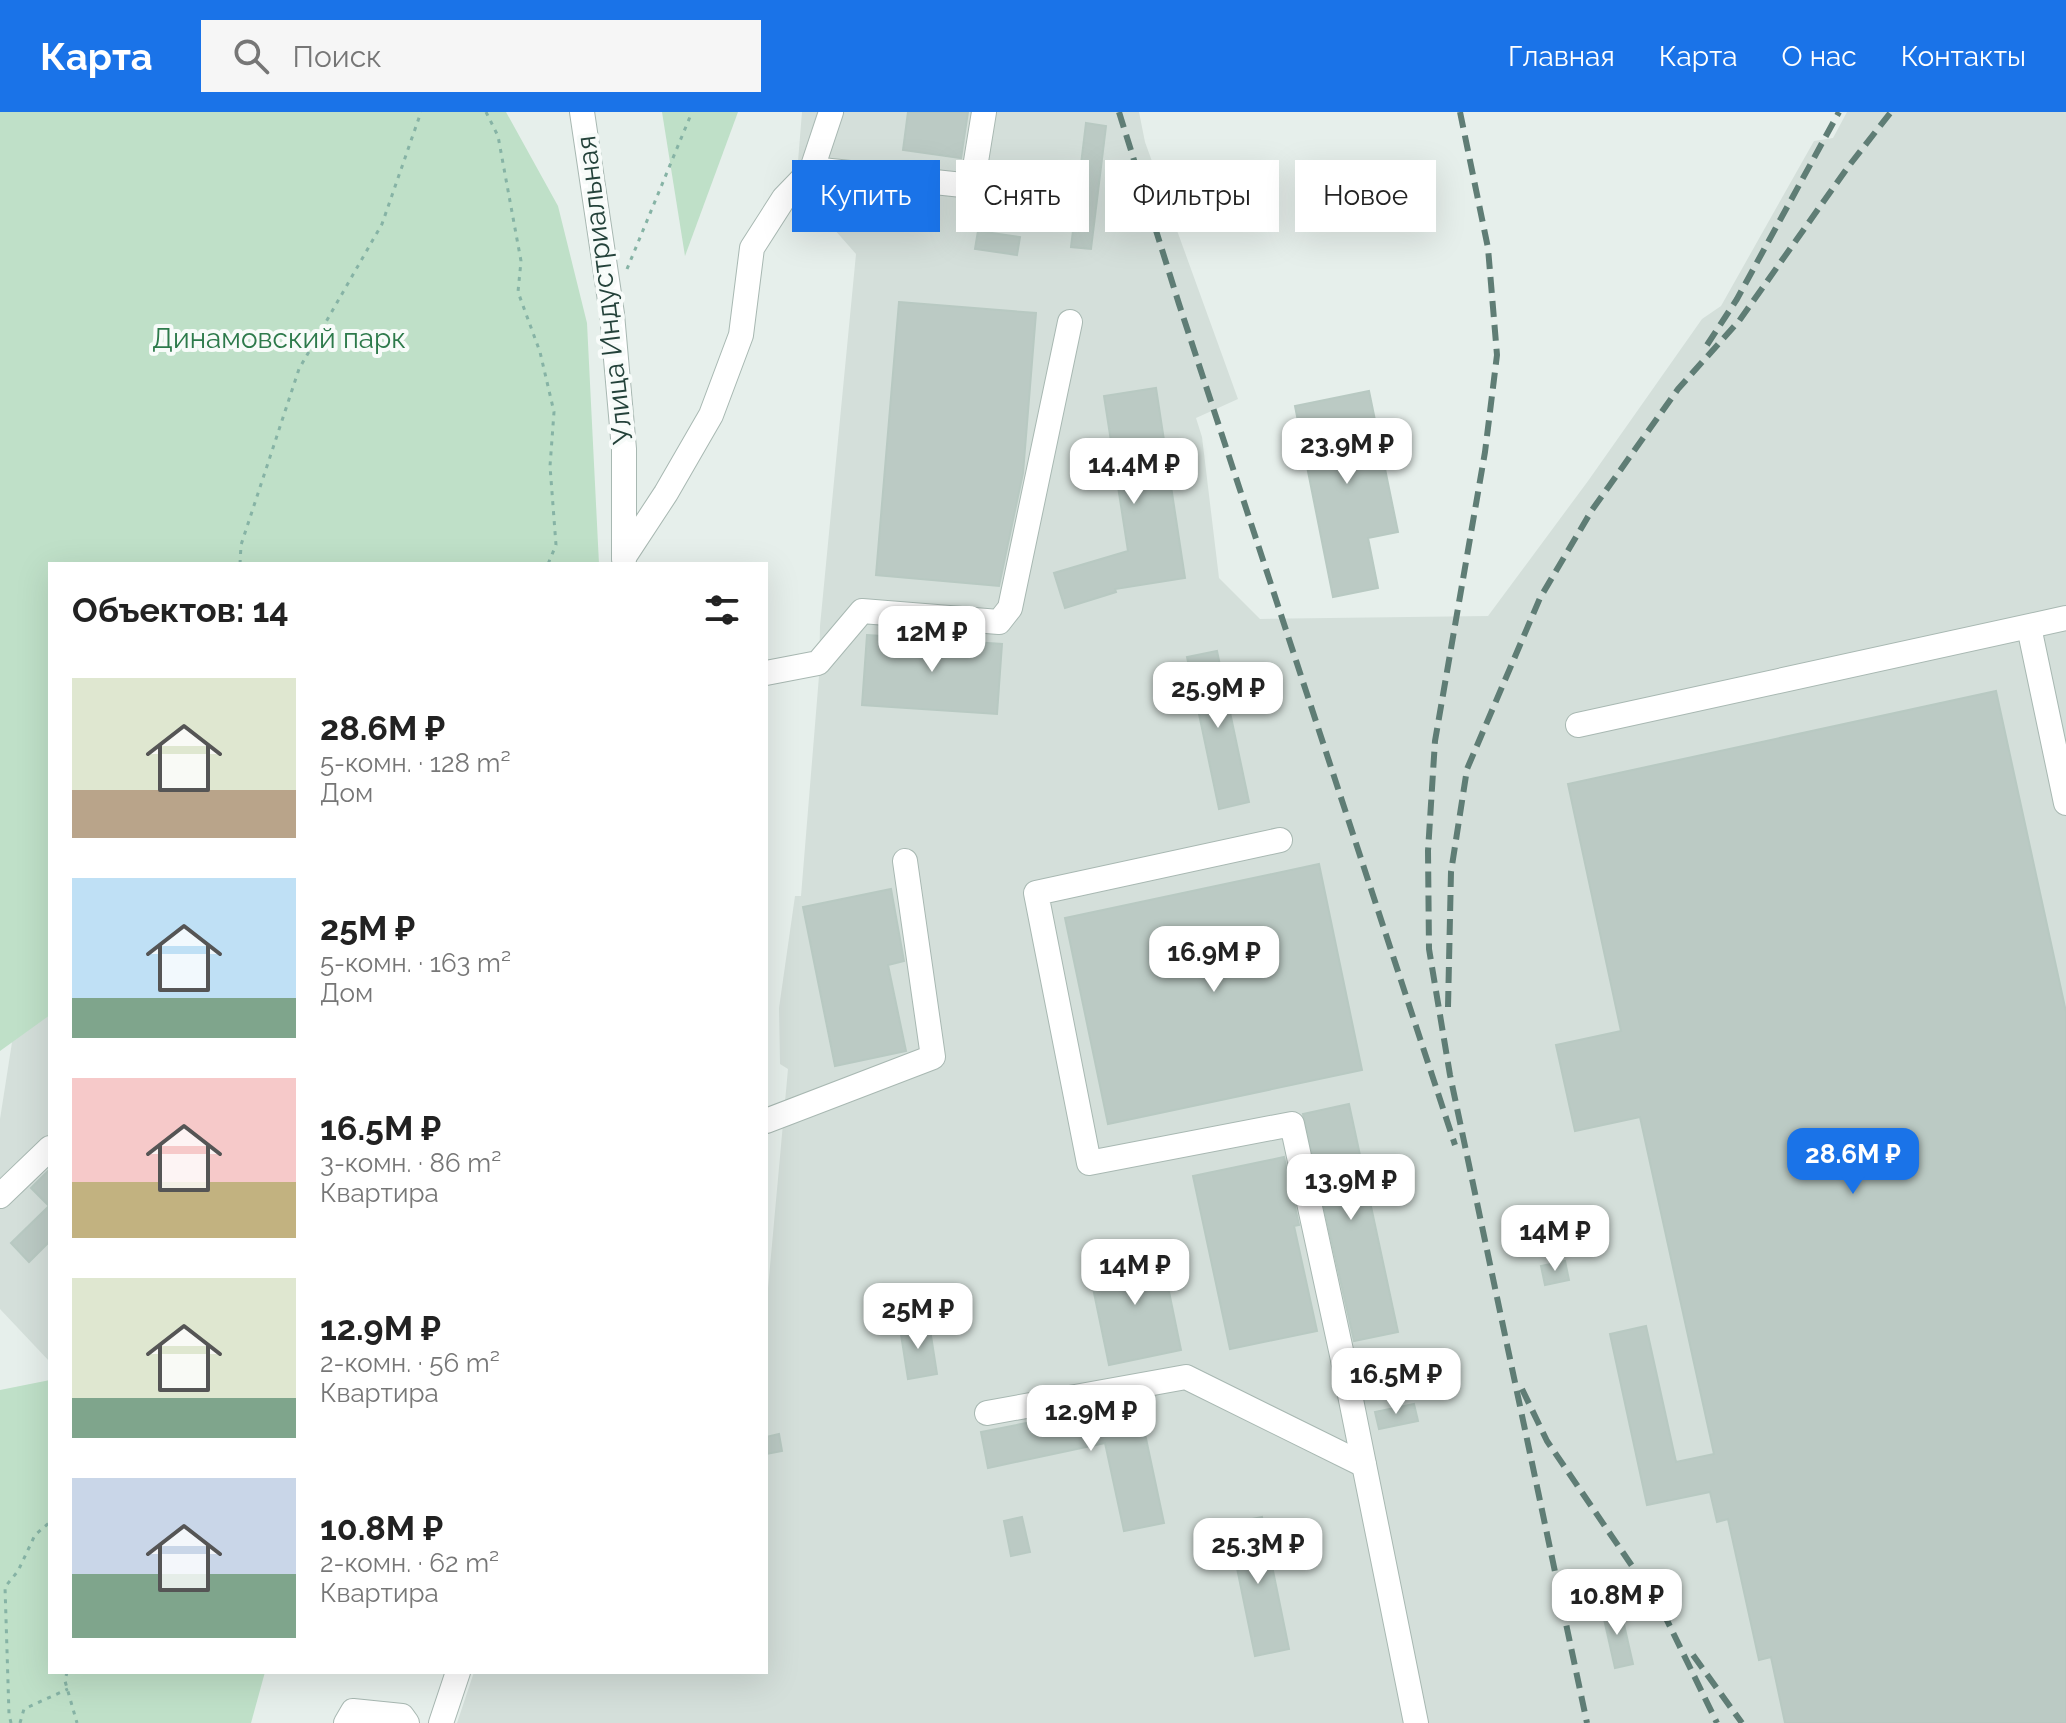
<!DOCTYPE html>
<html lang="ru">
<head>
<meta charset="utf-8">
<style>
  body { margin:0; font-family:Raleway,sans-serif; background:#f6f6f6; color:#222; height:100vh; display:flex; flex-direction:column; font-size:30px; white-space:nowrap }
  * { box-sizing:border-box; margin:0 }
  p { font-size:26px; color:#767676 }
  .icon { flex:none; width:44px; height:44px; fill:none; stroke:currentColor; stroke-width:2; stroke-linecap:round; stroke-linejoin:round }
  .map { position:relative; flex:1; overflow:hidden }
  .sheet { position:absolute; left:48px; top:450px; width:720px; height:1112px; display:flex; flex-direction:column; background:#fff; border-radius:0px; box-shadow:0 8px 32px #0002 }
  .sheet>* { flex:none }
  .top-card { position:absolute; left:792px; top:48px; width:760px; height:72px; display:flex; gap:16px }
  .price { position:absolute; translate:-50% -68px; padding:0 18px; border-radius:16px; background:#fff; color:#222; font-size:26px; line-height:52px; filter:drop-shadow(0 2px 4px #0008) }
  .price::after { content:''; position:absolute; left:50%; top:48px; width:24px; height:18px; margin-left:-12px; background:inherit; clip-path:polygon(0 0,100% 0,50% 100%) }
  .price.on { background:#1a73e8; color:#fff }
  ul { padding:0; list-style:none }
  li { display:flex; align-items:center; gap:24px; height:200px; padding:0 24px }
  li span { display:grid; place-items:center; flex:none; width:224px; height:160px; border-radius:0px; color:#555 }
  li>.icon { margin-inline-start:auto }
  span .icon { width:96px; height:96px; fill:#fffc; stroke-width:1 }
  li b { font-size:34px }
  h2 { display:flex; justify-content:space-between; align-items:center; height:96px; padding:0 24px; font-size:34px }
  .tag { padding:0 28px; border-radius:0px; background:#fff; box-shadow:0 8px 32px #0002; font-size:28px; line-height:72px }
  .tag.on { background:#1a73e8; color:#fff }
  header { display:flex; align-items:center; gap:48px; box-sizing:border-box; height:112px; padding:0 40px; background:#1a73e8; color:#fff }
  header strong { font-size:38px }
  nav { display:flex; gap:44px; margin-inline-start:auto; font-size:28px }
  .search { width:560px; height:72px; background:#f6f6f6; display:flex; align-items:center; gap:20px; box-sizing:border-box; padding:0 28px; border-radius:0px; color:#767676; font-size:30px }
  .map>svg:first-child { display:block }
</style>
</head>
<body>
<header>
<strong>Карта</strong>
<div class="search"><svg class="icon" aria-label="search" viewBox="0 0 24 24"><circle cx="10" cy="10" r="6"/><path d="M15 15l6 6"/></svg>Поиск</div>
<nav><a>Главная</a><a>Карта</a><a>О нас</a><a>Контакты</a></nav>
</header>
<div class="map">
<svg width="2066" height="1611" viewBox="0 0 2066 1611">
  <rect width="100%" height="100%" fill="#e6efeb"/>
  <g fill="#d4dfda">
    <path d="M802,0H1139L1145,30L1238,287L1196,306L1202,325L1219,466L1260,507L1488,504L1588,369L1702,207L1721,194L1814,29L1833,26L1847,0H2066V1611H457L474,1560H766V1198L788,957L780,952L779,896L795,784H801L819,564L820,514L856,142L796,74Z"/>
    <path d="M28,828H50V1250L0,1197V1007Z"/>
  </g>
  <g fill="#bfe0c8">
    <path d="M0,0H506L558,94L587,211L599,452H50V903L0,939Z"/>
    <path d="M662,0H738L685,144Z"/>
    <path d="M50,1268V1560H265L251,1611H0V1278Z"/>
  </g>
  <g fill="#bbcac4" stroke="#b8c9c2" stroke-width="2">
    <path d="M908,0H968L961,46L903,38Z"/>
    <path d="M1086,11L1106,14L1091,137L1071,135Z"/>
    <path d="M978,119L1020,125L1017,143L975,137Z"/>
    <path d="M899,190L1036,201L1023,361L999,474L876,463Z"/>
    <path d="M1156,276L1185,466L1115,477L1116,480L1065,496L1054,461L1128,439L1104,284Z"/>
    <path d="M1369,279L1398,420L1368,426L1378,476L1333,485L1295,294Z"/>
    <path d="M867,523L1002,532L997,602L862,593Z"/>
    <path d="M1217,539L1249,690L1219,697L1187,545Z"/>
    <path d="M1996,579L2066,900V1611H1785L1771,1545L1759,1548L1728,1407L1717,1410L1710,1380L1647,1393L1610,1222L1646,1214L1676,1350L1714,1342L1640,1005L1575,1019L1556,933L1621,919L1568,672Z"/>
    <path d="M1319,752L1362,958L1108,1012L1065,806Z"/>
    <path d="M891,777L904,849L888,853L906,939L835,954L803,795Z"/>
    <path d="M1349,992L1398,1220L1354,1229L1303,1002Z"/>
    <path d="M1284,1045L1299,1113L1294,1114L1317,1219L1230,1237L1193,1064Z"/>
    <path d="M49,1058L50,1129L29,1150L11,1131L49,1094L31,1076Z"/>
    <path d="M1160,1136L1181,1238L1109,1253L1088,1152Z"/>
    <path d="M1565,1149L1569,1168L1545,1173L1541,1154Z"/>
    <path d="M929,1211L937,1262L908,1267L900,1216Z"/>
    <path d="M1138,1289L1164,1411L1124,1419L1105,1331L988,1356L981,1320Z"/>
    <path d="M1414,1292L1418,1309L1379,1317L1375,1300Z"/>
    <path d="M779,1322L782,1339L766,1342V1325Z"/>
    <path d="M1022,1405L1030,1440L1011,1444L1004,1409Z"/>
    <path d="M1262,1405L1289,1537L1255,1544L1228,1412Z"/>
    <path d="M1620,1495L1633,1552L1615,1556L1602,1498Z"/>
  </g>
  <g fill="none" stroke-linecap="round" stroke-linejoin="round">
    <defs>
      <g id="minor">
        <path d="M582,0L612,202L624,337V447"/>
        <path d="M812,57L831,0"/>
        <path d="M624,445L666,381L711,303L741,223L752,136L784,86L812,57L972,74L984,0"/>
        <path d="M2029,515L2066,691"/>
        <path d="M766,561L818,551L862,499L999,510L1010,496L1070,210"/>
        <path d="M1578,613L2066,506"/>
        <path d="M1280,728L1036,781L1089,1051L1292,1012L1342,1243L1416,1611"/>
        <path d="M766,1009L933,945L905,749"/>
        <path d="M0,1084L50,1036"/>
        <path d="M987,1301L1186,1265L1364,1353"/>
        <path d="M346,1611L353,1599L402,1604L407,1611"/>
        <path d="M441,1611L458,1560"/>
      </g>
    </defs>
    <use href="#minor" stroke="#a8b8b2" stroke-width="26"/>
    <g stroke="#86b3a5" stroke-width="3" stroke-dasharray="4 6" stroke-linecap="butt">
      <path d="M486,0L498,24L521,149L518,180L540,240L554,300L550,354L556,433L548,452"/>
      <path d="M627,157L692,0"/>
      <path d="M240,452L241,433L299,257L382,112L421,0"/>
      <path d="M67,1560L65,1569L77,1611"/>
      <path d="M11,1611L9,1602L5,1475L18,1459L35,1423L50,1410"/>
      <path d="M20,1611L24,1597L68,1577"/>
    </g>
    <use href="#minor" stroke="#fff" stroke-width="24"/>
    <g stroke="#5f7d75" stroke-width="6" stroke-dasharray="16 8" stroke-linecap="butt">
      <path d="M1119,0L1179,192L1455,1033"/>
      <path d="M1460,0L1488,136L1497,243L1485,340L1435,629L1428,739L1429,837L1450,963L1587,1611"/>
      <path d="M1707,233L1737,187L1839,0"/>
      <path d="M1448,895L1451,760L1467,657L1540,486L1592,398L1678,277L1739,209L1848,55L1891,0"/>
      <path d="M1522,1277L1547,1329L1662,1498L1717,1611"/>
      <path d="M1693,1543L1742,1611"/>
    </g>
  </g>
  <g text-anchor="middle" stroke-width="8" stroke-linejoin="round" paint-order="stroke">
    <g font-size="28" fill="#24423a" stroke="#f7fbf9">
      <text transform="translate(604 178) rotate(-97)" y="10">Улица Индустриальная</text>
    </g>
    <g font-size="28" fill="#2d7a4b" stroke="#f7fbf9">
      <text x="279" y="236">Динамовский парк</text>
    </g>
  </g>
</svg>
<b class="price" style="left:1347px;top:374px">23.9M ₽</b>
<b class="price" style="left:1134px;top:394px">14.4M ₽</b>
<b class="price" style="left:932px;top:562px">12M ₽</b>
<b class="price" style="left:1218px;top:618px">25.9M ₽</b>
<b class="price" style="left:1214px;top:882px">16.9M ₽</b>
<b class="price on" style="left:1853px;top:1084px">28.6M ₽</b>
<b class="price" style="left:1351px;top:1110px">13.9M ₽</b>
<b class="price" style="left:1555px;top:1161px">14M ₽</b>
<b class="price" style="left:1135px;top:1195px">14M ₽</b>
<b class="price" style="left:918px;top:1239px">25M ₽</b>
<b class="price" style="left:1396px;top:1304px">16.5M ₽</b>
<b class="price" style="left:1091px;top:1341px">12.9M ₽</b>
<b class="price" style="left:1258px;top:1474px">25.3M ₽</b>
<b class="price" style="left:1617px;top:1525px">10.8M ₽</b>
<div class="top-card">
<a class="tag on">Купить</a>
<a class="tag">Снять</a>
<a class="tag">Фильтры</a>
<a class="tag">Новое</a>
</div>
<section class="sheet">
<h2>Объектов: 14<svg class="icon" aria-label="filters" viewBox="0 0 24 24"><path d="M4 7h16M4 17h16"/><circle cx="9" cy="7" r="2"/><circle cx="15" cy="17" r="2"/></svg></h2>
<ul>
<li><span style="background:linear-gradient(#dfe7d0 70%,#b9a48a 0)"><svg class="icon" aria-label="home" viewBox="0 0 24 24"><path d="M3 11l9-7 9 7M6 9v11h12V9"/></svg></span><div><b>28.6M ₽</b><p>5-комн. · 128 m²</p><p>Дом</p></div></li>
<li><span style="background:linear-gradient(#bfe0f5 75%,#7fa58c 0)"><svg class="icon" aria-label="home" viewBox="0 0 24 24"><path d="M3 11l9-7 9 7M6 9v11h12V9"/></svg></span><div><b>25M ₽</b><p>5-комн. · 163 m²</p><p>Дом</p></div></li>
<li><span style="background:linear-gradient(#f6c9c9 65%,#c2b280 0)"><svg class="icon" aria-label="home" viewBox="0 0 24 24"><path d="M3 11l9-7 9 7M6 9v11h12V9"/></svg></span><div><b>16.5M ₽</b><p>3-комн. · 86 m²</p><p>Квартира</p></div></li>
<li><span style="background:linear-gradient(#dfe7d0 75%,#7fa58c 0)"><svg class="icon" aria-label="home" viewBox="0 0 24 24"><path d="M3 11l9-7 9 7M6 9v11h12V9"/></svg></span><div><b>12.9M ₽</b><p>2-комн. · 56 m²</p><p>Квартира</p></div></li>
<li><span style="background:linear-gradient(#c9d6e8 60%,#7fa58c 0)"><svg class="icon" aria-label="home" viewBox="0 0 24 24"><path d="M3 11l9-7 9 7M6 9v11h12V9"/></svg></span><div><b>10.8M ₽</b><p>2-комн. · 62 m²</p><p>Квартира</p></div></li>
</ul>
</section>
</div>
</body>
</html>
